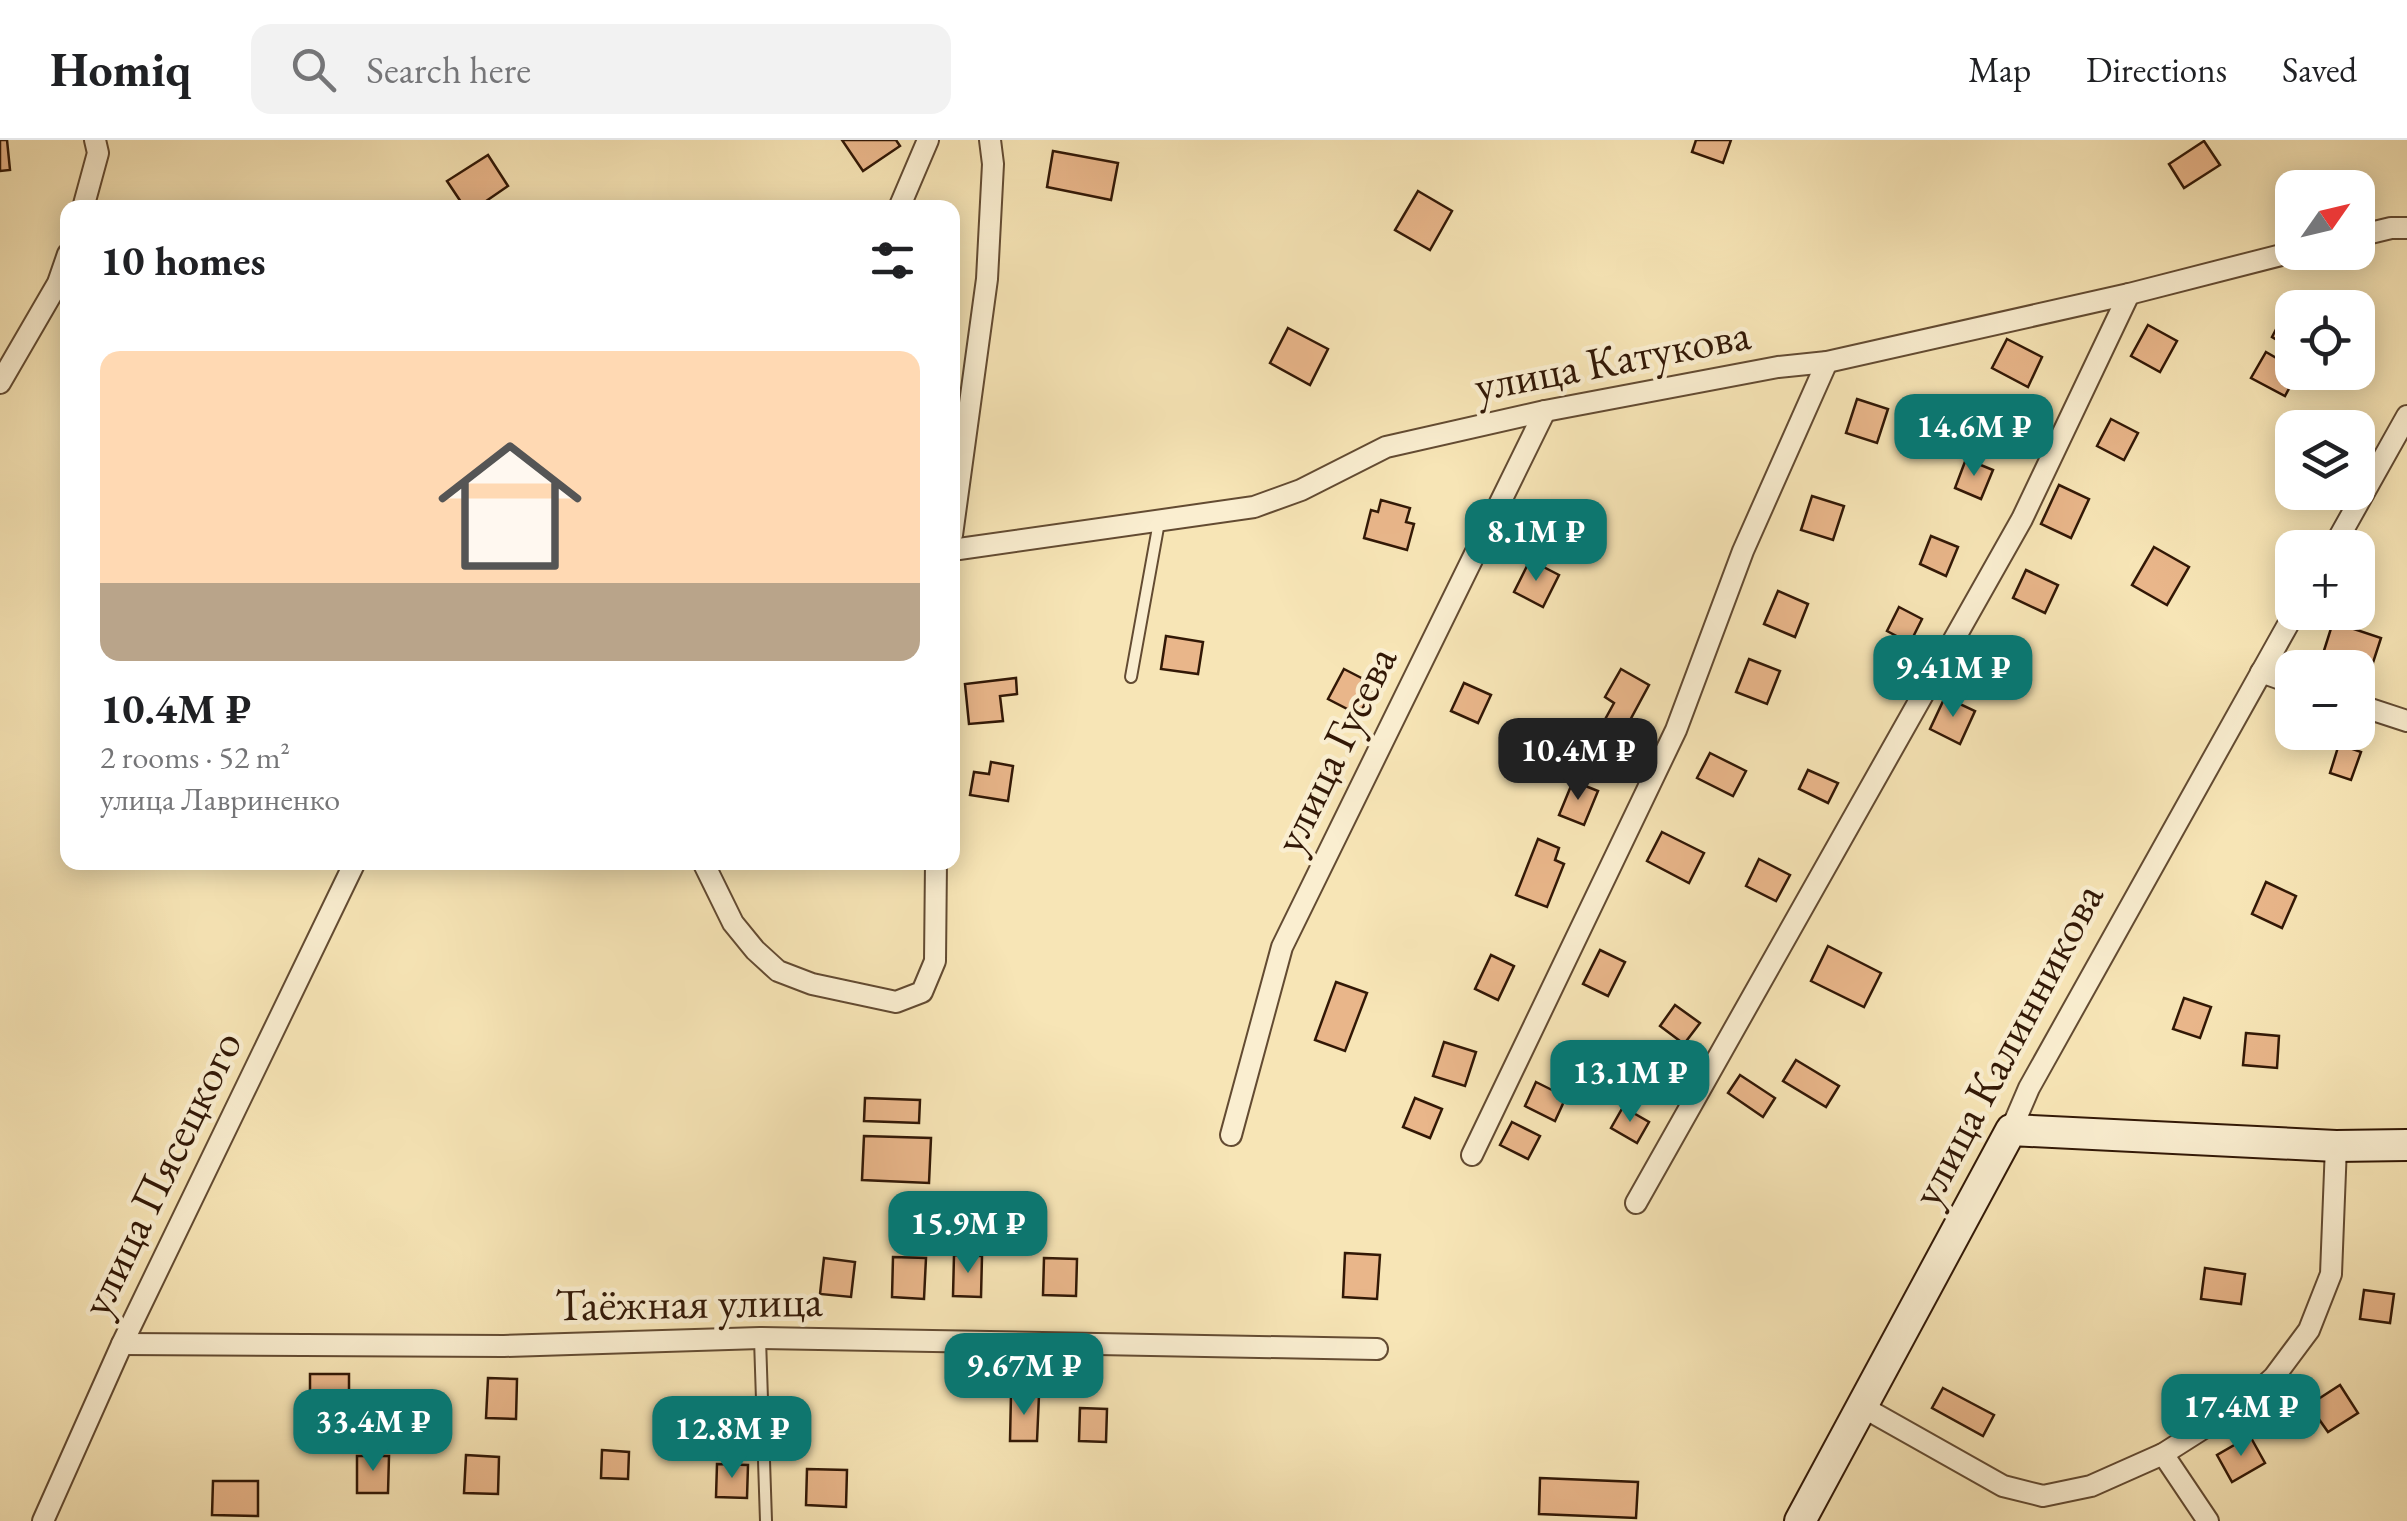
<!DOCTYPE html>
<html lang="en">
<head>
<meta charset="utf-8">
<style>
  body { margin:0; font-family:"EB Garamond",serif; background:#f2f2f2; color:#202124; height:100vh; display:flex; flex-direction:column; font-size:38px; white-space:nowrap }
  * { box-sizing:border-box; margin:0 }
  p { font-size:32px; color:#757577 }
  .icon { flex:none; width:55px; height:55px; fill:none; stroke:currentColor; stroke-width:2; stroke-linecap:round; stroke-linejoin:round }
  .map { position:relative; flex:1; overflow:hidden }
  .drawer { position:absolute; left:60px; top:60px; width:900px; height:670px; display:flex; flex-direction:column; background:#fff; border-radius:20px; box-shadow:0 5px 25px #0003 }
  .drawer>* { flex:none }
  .needle { width:65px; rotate:56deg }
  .buttons { position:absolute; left:2275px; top:30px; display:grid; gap:20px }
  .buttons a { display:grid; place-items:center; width:100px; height:100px; border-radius:20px; background:#fff; box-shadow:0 5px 25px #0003; font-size:50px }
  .price { position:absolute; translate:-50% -85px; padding:0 22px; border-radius:20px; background:#0f766e; color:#fff; font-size:32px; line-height:65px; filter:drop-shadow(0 2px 5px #0008) }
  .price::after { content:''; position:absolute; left:50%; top:60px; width:30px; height:22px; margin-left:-15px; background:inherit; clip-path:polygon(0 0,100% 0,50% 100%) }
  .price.current { background:#222; color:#fff }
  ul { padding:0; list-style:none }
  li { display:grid; align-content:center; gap:20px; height:530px; padding:0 40px }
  li span { display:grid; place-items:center; height:310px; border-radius:20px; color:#555 }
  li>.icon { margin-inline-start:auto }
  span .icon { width:180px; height:180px; fill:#fffc; stroke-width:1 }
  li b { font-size:42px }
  h2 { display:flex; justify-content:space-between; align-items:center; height:120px; padding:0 40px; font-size:42px }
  header { display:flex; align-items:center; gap:60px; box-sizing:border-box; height:140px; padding:0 50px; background:#fff; border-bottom:2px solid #e0e0e0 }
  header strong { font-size:48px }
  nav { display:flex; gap:55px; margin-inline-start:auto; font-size:35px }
  .search { width:700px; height:90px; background:#f2f2f2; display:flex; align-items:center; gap:25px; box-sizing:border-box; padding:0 35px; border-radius:20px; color:#757577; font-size:38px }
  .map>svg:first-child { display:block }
</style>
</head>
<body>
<header>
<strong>Homiq</strong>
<div class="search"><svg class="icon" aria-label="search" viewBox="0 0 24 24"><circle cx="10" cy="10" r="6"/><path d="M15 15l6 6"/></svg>Search here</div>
<nav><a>Map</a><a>Directions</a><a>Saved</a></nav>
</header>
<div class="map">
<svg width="2407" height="1381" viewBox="0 0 2407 1381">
  <rect width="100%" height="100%" fill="#f7e5b6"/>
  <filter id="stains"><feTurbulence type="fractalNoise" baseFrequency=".002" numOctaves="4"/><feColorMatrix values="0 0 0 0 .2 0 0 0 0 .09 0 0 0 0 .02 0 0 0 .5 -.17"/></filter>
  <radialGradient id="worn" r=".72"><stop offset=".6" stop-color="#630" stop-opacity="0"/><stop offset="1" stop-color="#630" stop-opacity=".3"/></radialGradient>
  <g fill="#e9b68a" stroke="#321806" stroke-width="2.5">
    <path d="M0,0H7L10,30L0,31Z"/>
    <path d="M842,0H896L900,6L863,31Z"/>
    <path d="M1696,0H1731L1723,23L1692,12Z"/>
    <path d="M2204,1L2220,25L2184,48L2169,24Z"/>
    <path d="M1053,11L1118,23L1111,60L1047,47Z"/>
    <path d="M488,15L508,46L476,68H465L447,41Z"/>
    <path d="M1418,51L1452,71L1430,110L1395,90Z"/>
    <path d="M2283,176L2292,181V209L2272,197Z"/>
    <path d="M2148,185L2177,201L2160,232L2131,216Z"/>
    <path d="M1288,188L1328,209L1310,245L1270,223Z"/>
    <path d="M2007,199L2042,217L2028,247L1992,228Z"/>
    <path d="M2266,212L2292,227V232H2298L2285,256L2251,238Z"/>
    <path d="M1857,259L1888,269L1877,303L1846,293Z"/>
    <path d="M2111,279L2138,293L2124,320L2097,306Z"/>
    <path d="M1966,319L1993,330L1981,359L1955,348Z"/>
    <path d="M2059,345L2089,359L2071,398L2041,384Z"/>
    <path d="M1812,356L1844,366L1833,400L1801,390Z"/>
    <path d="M1381,360L1410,368L1406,382L1414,384L1407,410L1364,398L1371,370L1378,372Z"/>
    <path d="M1931,396L1958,407L1946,436L1920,424Z"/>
    <path d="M2154,407L2189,427L2167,465L2132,445Z"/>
    <path d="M1530,420L1559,435L1543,467L1514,452Z"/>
    <path d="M2026,430L2058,445L2045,473L2013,458Z"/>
    <path d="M1778,451L1808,464L1795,497L1764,484Z"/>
    <path d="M1899,467L1922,479L1910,503L1887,491Z"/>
    <path d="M2333,482L2381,498L2369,535L2358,531V528H2345L2321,520Z"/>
    <path d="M1166,496L1203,502L1198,534L1161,529Z"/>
    <path d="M1749,519L1780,531L1767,564L1736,552Z"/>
    <path d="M1344,529L1375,545L1359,575L1328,559Z"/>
    <path d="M1621,529L1649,545L1622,595L1602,585L1614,563L1605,557Z"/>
    <path d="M1016,538L1017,554L1000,556L1003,581L969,584L965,544Z"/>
    <path d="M1464,543L1491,555L1478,583L1451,571Z"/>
    <path d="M1945,557L1975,571L1960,604L1930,589Z"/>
    <path d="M2339,604L2361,612L2351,640L2330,633Z"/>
    <path d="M1710,613L1746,631L1733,656L1697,638Z"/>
    <path d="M991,622L1013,626L1008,661L970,655L974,632L989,634Z"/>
    <path d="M1808,630L1838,643L1828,663L1799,649Z"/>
    <path d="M1573,641L1598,651L1584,685L1559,675Z"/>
    <path d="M1662,692L1704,713L1689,743L1647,721Z"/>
    <path d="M1538,699L1559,708L1555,720L1564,724L1547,767L1516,755Z"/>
    <path d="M1759,719L1790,735L1776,761L1746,746Z"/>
    <path d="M2266,742L2296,756L2282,788L2252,774Z"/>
    <path d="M1828,806L1881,833L1864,867L1811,841Z"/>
    <path d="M1600,810L1625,822L1608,856L1583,844Z"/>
    <path d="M1491,815L1514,826L1498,860L1475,849Z"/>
    <path d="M1336,842L1367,853L1345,911L1315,900Z"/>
    <path d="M2184,858L2211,867L2200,898L2173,889Z"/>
    <path d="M1675,865L1700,883L1684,904L1660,886Z"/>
    <path d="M2246,893L2279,896L2277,928L2243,925Z"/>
    <path d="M1444,902L1476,912L1465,946L1433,936Z"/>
    <path d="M1796,920L1839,946L1826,967L1783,941Z"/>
    <path d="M1740,935L1775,958L1763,977L1728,953Z"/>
    <path d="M1536,942L1566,957L1555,981L1525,966Z"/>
    <path d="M865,958L920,960L919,983L864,981Z"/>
    <path d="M1415,958L1442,969L1430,998L1403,987Z"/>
    <path d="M1623,967L1649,982L1637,1003L1611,988Z"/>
    <path d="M1512,982L1540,996L1528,1019L1500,1005Z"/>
    <path d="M864,996L931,998L929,1043L862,1040Z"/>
    <path d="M1345,1113L1380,1115L1377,1159L1343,1157Z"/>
    <path d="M954,1115L982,1116L981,1157L953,1156Z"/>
    <path d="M893,1117L926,1118L924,1159L892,1157Z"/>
    <path d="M824,1118L855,1122L851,1157L820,1154Z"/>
    <path d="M1044,1118L1077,1119L1076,1156L1043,1155Z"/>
    <path d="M2205,1128L2245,1134L2241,1164L2201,1159Z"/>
    <path d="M2364,1150L2394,1154L2390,1183L2360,1179Z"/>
    <rect x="310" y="1234" width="39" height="41"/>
    <path d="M488,1238L517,1239L516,1279L486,1278Z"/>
    <path d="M2340,1245L2358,1273L2328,1292L2309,1265Z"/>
    <path d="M1943,1248L1994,1275L1983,1296L1932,1268Z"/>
    <path d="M1011,1254L1039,1255L1037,1301H1010Z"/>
    <path d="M1080,1268L1107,1269L1106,1302L1079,1301Z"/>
    <path d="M2250,1296L2265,1323L2232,1342L2217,1315Z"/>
    <path d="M602,1310L629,1312L628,1339L601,1338Z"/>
    <path d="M466,1315L499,1317L498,1354L464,1353Z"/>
    <path d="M357,1316H389L388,1353H357Z"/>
    <path d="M717,1324L748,1325L747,1358L716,1357Z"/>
    <path d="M807,1329L847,1330L846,1367L806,1365Z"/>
    <path d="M1540,1338L1638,1342L1636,1378L1539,1374Z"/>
    <path d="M213,1341H258V1376L212,1375Z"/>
  </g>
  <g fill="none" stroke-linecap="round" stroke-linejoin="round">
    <defs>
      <g id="lane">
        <path d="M1131,537L1159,382"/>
        <path d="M760,1199L766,1381"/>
      </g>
      <g id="street">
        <path d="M83,68L98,13L95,0"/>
        <path d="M899,68L928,0"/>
        <path d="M2358,96L2391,88H2407"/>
        <path d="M0,243L58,143L68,114"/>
        <path d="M952,395L987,139L993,24L990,0"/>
        <path d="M2333,408L2407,276"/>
        <path d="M952,410L1254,367L1301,350L1386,307L1545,271L1778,227L1827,222L2129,154L2293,112"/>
        <path d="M2261,532L2292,543"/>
        <path d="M2358,565L2407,581"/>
        <path d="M703,722L733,783L755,810L778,831L812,844L896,862L922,852L935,821L936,722"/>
        <path d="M2011,990L2029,948L2295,472"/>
        <path d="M1231,995L1282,807L1545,271"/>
        <path d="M1472,1015L1676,590L1743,411L1827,222"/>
        <path d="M1636,1063L2022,379L2129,154"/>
        <path d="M122,1204L504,1206L760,1198L1377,1209"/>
        <path d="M1861,1266L2003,1346L2043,1356L2091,1346L2163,1314L2251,1258L2274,1237L2309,1190L2331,1134L2336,1006"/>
        <path d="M2163,1314L2208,1381"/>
        <path d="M43,1381L122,1204L355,722"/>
      </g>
      <path id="secondary" d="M1800,1381L2011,990L2336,1006L2407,1005"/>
    </defs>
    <use href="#lane" stroke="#634b32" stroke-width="14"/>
    <use href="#street" stroke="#634b32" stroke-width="24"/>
    <use href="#secondary" stroke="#321806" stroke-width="34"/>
    <use href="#lane" stroke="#faeed0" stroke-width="10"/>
    <use href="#street" stroke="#faeed0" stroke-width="20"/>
    <use href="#secondary" stroke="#faeed0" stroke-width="30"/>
  </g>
  <g text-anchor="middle" stroke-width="9" stroke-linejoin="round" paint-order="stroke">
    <g font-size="45" fill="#321806" stroke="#faeed0">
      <text transform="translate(1612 219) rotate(-11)" y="16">улица Катукова</text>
      <text transform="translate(1334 609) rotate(-64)" y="16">улица Гусева</text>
      <text transform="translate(2006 904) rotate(-62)" y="16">улица Калинникова</text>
      <text transform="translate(160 1033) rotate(-64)" y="16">улица Пясецкого</text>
      <text transform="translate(689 1162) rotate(-1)" y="16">Таёжная улица</text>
    </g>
  </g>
  <rect width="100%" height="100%" filter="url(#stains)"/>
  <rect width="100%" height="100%" fill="url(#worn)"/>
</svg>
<div class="buttons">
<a><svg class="needle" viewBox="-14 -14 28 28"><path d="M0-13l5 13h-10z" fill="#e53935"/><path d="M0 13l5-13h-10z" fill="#757577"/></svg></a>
<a><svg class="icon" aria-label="locate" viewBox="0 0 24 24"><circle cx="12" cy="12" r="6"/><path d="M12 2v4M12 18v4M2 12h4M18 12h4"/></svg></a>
<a><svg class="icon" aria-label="layers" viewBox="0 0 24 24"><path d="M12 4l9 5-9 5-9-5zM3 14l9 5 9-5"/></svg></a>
<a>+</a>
<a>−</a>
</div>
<b class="price" style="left:1974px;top:339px">14.6M ₽</b>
<b class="price" style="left:1536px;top:444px">8.1M ₽</b>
<b class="price" style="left:1953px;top:580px">9.41M ₽</b>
<b class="price current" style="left:1578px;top:663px">10.4M ₽</b>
<b class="price" style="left:1630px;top:985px">13.1M ₽</b>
<b class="price" style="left:968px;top:1136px">15.9M ₽</b>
<b class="price" style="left:1024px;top:1278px">9.67M ₽</b>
<b class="price" style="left:2241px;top:1319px">17.4M ₽</b>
<b class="price" style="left:373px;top:1334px">33.4M ₽</b>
<b class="price" style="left:732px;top:1341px">12.8M ₽</b>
<section class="drawer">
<h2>10 homes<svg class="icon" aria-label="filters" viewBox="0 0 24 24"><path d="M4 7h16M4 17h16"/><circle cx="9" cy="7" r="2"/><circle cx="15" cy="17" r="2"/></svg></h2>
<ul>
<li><span style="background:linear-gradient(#ffd9b3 75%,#b9a48a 0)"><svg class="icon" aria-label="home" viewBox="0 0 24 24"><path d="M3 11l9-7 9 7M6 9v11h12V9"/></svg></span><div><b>10.4M ₽</b><p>2 rooms · 52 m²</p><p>улица Лавриненко</p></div></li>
</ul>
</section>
</div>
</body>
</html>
